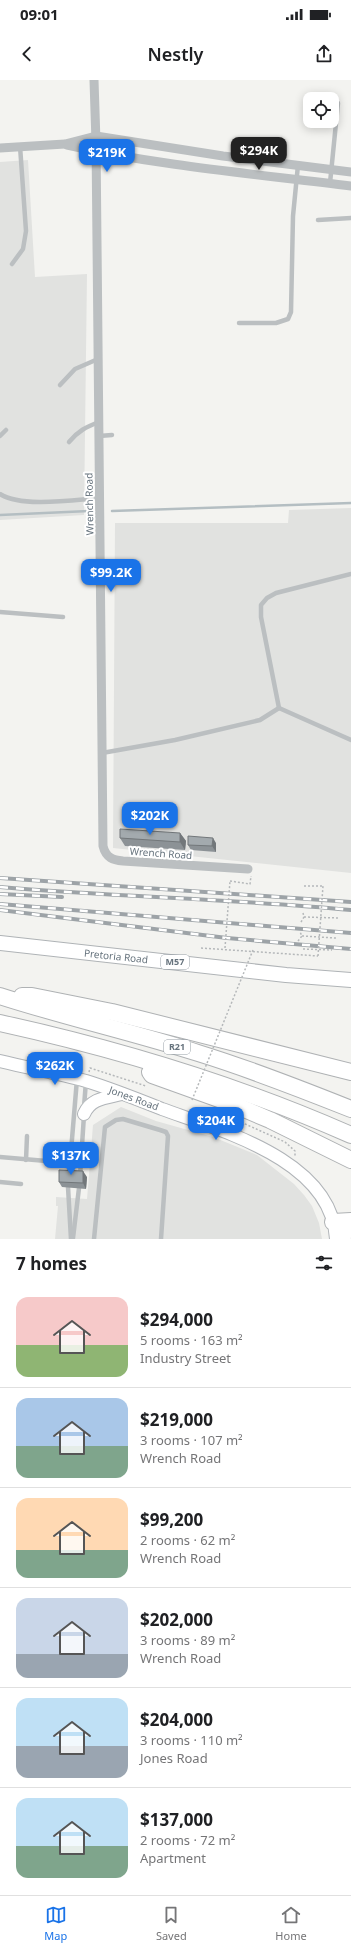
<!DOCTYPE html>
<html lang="en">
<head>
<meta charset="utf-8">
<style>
  body { margin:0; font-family:"Noto Sans",sans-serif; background:#f2f2f2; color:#202124; height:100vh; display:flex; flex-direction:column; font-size:15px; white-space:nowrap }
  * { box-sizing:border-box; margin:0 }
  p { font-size:13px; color:#757577 }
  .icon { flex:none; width:22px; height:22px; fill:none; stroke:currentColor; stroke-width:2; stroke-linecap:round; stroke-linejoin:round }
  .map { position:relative; height:1159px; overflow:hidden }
  .side { display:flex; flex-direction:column; background:#fff; flex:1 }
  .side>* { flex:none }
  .controls { position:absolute; left:303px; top:12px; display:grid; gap:8px }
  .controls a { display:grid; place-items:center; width:36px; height:36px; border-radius:8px; background:#fff; box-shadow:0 2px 10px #0003; font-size:20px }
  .price { position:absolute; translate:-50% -34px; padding:0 9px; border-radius:8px; background:#1a73e8; color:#fff; font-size:13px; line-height:26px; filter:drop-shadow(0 1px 2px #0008) }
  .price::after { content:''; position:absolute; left:50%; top:24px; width:12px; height:9px; margin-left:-6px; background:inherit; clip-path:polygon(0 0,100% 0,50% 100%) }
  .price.current { background:#222; color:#fff }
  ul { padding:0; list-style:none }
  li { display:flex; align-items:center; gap:12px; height:100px; padding:0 16px }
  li+li { border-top:1px solid #e0e0e0 }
  li span { display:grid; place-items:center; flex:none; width:112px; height:80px; border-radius:12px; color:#555 }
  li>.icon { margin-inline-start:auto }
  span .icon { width:48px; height:48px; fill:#fffc; stroke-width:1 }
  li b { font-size:17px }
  h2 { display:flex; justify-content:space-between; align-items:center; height:48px; padding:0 16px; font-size:17px }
  .status { display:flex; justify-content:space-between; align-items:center; height:28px; padding:0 20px; background:#fff; direction:ltr }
  .status svg { height:11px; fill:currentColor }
  header { display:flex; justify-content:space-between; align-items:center; height:52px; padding:0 16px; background:#fff; font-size:18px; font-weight:600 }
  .menu { display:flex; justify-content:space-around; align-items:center; height:56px; border-top:1px solid #e0e0e0; background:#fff; font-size:11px; color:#757577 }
  .menu a { display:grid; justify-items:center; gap:2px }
  .menu .current { color:#1a73e8 }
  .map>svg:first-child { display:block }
</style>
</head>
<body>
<div class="status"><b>09:01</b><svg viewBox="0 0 49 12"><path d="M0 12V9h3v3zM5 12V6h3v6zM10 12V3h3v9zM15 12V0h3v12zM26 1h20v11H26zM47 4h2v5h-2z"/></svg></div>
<header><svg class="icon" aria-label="back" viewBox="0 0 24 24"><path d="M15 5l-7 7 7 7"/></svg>Nestly<svg class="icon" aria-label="share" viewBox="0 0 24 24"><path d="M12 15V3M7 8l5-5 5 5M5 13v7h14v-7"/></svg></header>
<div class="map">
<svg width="351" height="1159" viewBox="0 0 351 1159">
  <rect width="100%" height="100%" fill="#f3f3f0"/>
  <g fill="#e1e2e0">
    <path d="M28,80L35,197L87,194L84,435L0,440V82Z"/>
    <path d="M351,428V793L113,768L115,443H288L289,430Z"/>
    <path d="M121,1027L156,1041L213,1057L257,1075L294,1104L304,1115L312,1126L319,1143L322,1159H55L58,1126H56V1117L87,1119L93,1045Z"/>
  </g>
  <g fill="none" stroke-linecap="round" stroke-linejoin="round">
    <g stroke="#b4bec2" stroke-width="2.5">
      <path d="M112,431L351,423"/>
      <path d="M0,435L89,431"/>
    </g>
    <defs>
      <g id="secondary">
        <path d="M0,981C28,988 57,993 86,1001C112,1009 137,1019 162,1029C222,1051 332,1080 336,1159"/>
        <path d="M84,1034C91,1018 106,1018 122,1014"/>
      </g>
      <path id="primary" d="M0,863L286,895L351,900"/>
      <g id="highway">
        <path d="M0,916C65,937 132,952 198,973C250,989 301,1009 351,1029"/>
        <path d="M22,916H32L112,932L351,992"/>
        <path d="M0,943C118,969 240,1006 351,1055"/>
        <path d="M150,992L152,995L230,1023L270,1040L351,1080"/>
        <path d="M333,1142L351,1141"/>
        <path d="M341,1159L347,1150L351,1148"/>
      </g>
    </defs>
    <use href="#secondary" stroke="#b0b4b8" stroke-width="14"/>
    <use href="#primary" stroke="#afb3b6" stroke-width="16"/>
    <use href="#highway" stroke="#afb2b4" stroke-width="18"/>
    <g stroke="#b5b8ba" stroke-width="1.5" stroke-dasharray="2 2" stroke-linecap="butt">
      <path d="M230,801L250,804L251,796"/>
      <path d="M304,806H323"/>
      <path d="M304,837L339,838"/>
      <path d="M301,842L304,837L303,833"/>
      <path d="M302,856L336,858"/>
      <path d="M298,861L302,856L300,852"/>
      <path d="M201,868L318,876"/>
      <path d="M303,869L332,870"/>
      <path d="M89,992L90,988L146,1006"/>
      <path d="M223,1034L274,1057L285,1062L295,1071V1077"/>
    </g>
    <g stroke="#bbbfc1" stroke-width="4.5">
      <path d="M330,103L338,23"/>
      <path d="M318,140L351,138"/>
      <path d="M12,184L23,169L26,151L20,66"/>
      <path d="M239,243H276L288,239L291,232L293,136L298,85"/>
      <path d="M60,305L75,289L98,279"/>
      <path d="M0,356L6,350"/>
      <path d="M99,356L112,355"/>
      <path d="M69,362C78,351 86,347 99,342"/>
      <path d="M0,414C22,428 73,420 100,418"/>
      <path d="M0,532L63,537"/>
      <path d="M279,628L261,537V525L267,518L276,513L351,494"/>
      <path d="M279,628L351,660"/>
      <path d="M102,673L175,660L260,640L279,628"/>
      <path d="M84,1027L86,1001"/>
      <path d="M0,1077L58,1082L80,1086"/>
      <path d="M26,1080L27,1056"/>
      <path d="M69,1095L77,999"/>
      <path d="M80,1096L84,1035"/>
      <path d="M0,1102L21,1104"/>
      <path d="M68,1107L71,1159"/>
      <path d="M73,1158L79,1108"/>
      <path d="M94,1159L105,1047L116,1040L123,1039L160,1050L166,1052L168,1056L161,1159"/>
    </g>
    <g stroke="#bbbfc1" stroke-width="9">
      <path d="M94,0L96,62L103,766C106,778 113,780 123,781L248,789"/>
      <path d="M67,65C160,86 256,94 351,106"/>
      <path d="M0,68L65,64L96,56L223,76L351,92"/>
    </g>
    <use href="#secondary" stroke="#fff" stroke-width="12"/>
    <use href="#primary" stroke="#fff" stroke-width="14"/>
    <use href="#highway" stroke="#fff" stroke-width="16"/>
    <defs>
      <g id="rail">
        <path d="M0,798L351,822"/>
        <path d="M0,807C117,817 234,819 351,830"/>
        <path d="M0,814L62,817"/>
        <path d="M0,824L351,853"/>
        <path d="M0,830L227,858L351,869"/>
      </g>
    </defs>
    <use href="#rail" stroke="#9da3a7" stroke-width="4"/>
    <use href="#rail" stroke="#fff" stroke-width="2.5" stroke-dasharray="8" stroke-linecap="butt"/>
    <g stroke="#b5b8ba" stroke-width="1.5" stroke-dasharray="2 2" stroke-linecap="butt">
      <path d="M225,868L230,801"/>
      <path d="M318,876L323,806"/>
      <path d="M192,1020L253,870"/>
    </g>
  </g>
  <g fill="#8c9296">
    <path d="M180,753L186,761L185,770L125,766L120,758Z"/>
    <path d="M216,763V772L191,770L188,765Z"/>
    <path d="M87,1097L86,1109L62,1107L59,1102Z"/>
  </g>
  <g fill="#72777a">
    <path d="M180,753L186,761L185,770L180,762Z"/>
    <path d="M213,758L216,763V772L212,766Z"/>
    <path d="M83,1091L87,1097L86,1109L83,1103Z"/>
  </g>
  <g fill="#a3aaae" stroke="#72777a">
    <path d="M120,749L180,753V762L120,758Z"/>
    <path d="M188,756L213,758L212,766L188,765Z"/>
    <path d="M59,1090L83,1091V1103L59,1102Z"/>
  </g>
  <g text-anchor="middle" stroke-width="4" stroke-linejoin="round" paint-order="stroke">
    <g fill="#fff" stroke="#949da4" stroke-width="1">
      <rect x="161" y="875" width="28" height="14" rx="3"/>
      <rect x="164" y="960" width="26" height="14" rx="3"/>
    </g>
    <g font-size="9" font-weight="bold" fill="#66737d">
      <text x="175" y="885">M57</text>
      <text x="177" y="970">R21</text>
    </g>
    <g font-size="10" fill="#66737d" stroke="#fff">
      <text transform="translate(89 424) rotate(-91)" y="4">Wrench Road</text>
      <text transform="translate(161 773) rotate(4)" y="4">Wrench Road</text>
      <text transform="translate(116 876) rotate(6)" y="4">Pretoria Road</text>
      <text transform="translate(134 1018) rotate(20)" y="4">Jones Road</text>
    </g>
  </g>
</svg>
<div class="controls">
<a><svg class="icon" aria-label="locate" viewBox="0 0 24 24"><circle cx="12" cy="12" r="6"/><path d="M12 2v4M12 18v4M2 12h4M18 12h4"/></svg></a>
</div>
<b class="price current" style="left:259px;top:91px">$294K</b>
<b class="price" style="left:107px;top:93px">$219K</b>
<b class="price" style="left:111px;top:513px">$99.2K</b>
<b class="price" style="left:150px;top:756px">$202K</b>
<b class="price" style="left:55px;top:1006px">$262K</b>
<b class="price" style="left:216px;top:1061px">$204K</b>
<b class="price" style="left:71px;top:1096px">$137K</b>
</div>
<section class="side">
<h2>7 homes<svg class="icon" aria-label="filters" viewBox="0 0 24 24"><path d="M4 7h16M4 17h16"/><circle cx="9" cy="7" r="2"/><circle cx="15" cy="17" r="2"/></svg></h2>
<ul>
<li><span style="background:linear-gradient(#f6c9c9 60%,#8fb573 0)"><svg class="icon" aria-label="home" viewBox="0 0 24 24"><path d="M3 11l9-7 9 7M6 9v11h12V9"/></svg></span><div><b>$294,000</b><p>5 rooms · 163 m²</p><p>Industry Street</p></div></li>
<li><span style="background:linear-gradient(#a9c7e8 60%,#7fa58c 0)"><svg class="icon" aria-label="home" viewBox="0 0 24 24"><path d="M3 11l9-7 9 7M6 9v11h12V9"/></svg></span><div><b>$219,000</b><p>3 rooms · 107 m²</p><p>Wrench Road</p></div></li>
<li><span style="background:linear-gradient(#ffd9b3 65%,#7fa58c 0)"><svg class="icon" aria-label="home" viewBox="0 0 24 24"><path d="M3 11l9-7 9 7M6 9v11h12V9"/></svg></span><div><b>$99,200</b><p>2 rooms · 62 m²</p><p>Wrench Road</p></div></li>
<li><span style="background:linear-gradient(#c9d6e8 70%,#9aa5b1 0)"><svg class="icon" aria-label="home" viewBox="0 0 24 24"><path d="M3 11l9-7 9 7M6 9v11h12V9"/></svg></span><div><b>$202,000</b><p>3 rooms · 89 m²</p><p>Wrench Road</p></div></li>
<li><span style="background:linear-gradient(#bfe0f5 60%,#9aa5b1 0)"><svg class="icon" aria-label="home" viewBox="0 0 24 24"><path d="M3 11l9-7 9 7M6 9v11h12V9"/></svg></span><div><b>$204,000</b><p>3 rooms · 110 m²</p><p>Jones Road</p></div></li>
<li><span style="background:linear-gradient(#bfe0f5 60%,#7fa58c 0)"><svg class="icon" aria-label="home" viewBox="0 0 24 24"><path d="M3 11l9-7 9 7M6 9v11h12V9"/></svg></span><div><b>$137,000</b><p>2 rooms · 72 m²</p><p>Apartment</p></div></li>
</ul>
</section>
<nav class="menu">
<a class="current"><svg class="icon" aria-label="map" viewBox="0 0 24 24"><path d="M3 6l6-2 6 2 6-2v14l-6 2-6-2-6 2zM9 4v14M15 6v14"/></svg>Map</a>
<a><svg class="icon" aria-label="saved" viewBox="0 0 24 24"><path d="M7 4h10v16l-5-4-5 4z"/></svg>Saved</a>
<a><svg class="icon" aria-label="home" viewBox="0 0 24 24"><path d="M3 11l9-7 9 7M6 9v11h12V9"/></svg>Home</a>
</nav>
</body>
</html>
